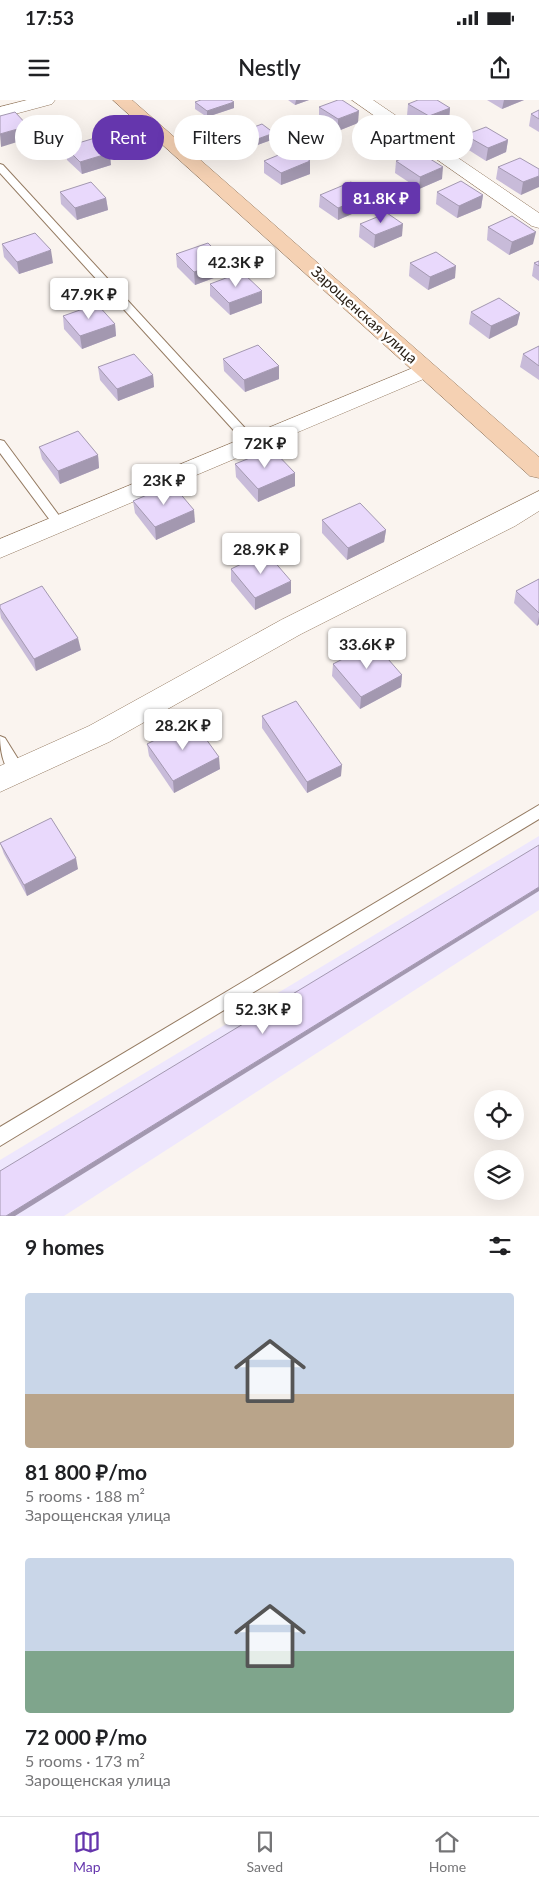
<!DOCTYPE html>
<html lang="en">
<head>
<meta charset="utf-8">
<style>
  body { margin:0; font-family:Lato,sans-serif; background:#f2f2f2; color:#202124; height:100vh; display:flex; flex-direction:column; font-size:19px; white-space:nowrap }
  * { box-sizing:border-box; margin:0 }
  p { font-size:16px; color:#757577 }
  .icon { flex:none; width:28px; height:28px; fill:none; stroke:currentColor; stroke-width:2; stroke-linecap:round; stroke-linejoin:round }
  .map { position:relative; height:1116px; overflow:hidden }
  .details { display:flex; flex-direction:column; background:#fff; flex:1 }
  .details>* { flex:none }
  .top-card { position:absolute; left:15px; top:15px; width:510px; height:45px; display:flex; gap:10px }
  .fabs { position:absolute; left:474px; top:990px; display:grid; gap:10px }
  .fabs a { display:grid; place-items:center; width:50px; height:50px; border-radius:50%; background:#fff; box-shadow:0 5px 20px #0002; font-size:25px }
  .price { position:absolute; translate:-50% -42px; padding:0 11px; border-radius:5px; background:#fff; color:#222; font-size:16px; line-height:32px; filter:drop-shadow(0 1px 2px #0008) }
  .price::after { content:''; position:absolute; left:50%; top:30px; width:15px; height:11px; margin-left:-8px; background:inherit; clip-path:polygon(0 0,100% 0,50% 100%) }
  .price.active { background:#6536ad; color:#fff }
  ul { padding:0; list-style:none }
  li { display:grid; align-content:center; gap:10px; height:265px; padding:0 25px }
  li span { display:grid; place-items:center; height:155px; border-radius:5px; color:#555 }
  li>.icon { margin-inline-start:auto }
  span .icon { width:90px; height:90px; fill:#fffc; stroke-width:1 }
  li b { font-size:21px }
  h2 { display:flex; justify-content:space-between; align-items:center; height:60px; padding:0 25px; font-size:21px }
  .pill { padding:0 18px; border-radius:22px; background:#fff; box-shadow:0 5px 20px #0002; font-size:18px; line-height:45px }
  .pill.active { background:#6536ad; color:#fff }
  .status { display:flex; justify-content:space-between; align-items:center; height:35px; padding:0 25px; background:#fff; direction:ltr }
  .status svg { height:14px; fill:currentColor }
  header { display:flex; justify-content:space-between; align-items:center; height:65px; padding:0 25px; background:#fff; font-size:22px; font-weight:600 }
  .tabs { display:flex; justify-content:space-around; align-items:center; height:70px; border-top:1px solid #e0e0e0; background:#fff; font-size:14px; color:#757577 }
  .tabs a { display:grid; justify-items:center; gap:2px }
  .tabs .active { color:#6536ad }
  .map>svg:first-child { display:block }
</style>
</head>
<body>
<div class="status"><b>17:53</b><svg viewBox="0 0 49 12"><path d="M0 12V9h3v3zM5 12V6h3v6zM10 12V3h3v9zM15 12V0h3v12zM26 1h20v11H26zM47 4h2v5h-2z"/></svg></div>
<header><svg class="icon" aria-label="menu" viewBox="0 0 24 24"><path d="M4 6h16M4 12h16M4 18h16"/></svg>Nestly<svg class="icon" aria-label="share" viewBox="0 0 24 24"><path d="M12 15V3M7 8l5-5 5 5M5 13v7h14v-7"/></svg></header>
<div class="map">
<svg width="539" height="1116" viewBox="0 0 539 1116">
  <rect width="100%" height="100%" fill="#faf4ef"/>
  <path fill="#eee7fd" d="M539,736V810L64,1116H0V1060Z"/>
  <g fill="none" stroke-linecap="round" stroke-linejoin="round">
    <defs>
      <g id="lane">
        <path d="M0,64L3,65L256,340L258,343L256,346H248L0,73Z"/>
        <path d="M0,340L4,341L63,421L65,424L63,427H55L0,353Z"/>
        <path d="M0,636L5,638L23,667L25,671L23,675C4,682 0,649 0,636Z"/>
        <path d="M539,705V719L0,1046V1027Z"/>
      </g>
      <g id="street">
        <path d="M27,0H55L52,4L0,18V7Z"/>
        <path d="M352,0H373L539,113V128L532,126Z"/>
        <path d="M425,263L433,265L436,270L433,275L0,458V439Z"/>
        <path d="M539,391V411L515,426L301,534L109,642L0,692V666L89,626L281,520Z"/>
      </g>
      <path id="secondary" d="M113,0H132L539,357V378L530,376Z"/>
    </defs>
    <use href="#lane" stroke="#947a61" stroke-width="2"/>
    <use href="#street" stroke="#947a61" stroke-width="1"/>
    <use href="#secondary" stroke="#947a61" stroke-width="1"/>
    <use href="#lane" fill="#fff" fill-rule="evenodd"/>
    <use href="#street" fill="#fff" fill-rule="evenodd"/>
    <use href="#secondary" fill="#f5d1b3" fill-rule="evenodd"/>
  </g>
  <g fill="#c8bbd9">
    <path d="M288,0H309L295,5Z"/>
    <path d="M487,0H524L502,9Z"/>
    <path d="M195,2L234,8L207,17L195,9Z"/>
    <path d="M408,4L450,8L449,20L428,28L407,16Z"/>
    <path d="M319,7L358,23L338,31L319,19Z"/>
    <path d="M539,10V32L529,26L531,14Z"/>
    <path d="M355,34L401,38L400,50L375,60L355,46Z"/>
    <path d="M233,35L274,39L244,50L233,42Z"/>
    <path d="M465,35L508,40L506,52L486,61L464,47Z"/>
    <path d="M65,47L111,65L82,74L67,60Z"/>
    <path d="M264,61H310V74L281,85L264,73Z"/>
    <path d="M396,61L442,79L419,89L395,73Z"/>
    <path d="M498,67L539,69L521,95L496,79Z"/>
    <path d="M60,92L106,98L108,110L77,120L61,104Z"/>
    <path d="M437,92L483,95L481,108L457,118L436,104Z"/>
    <path d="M320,95H369L368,107L338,120L319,107Z"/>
    <path d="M360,124L402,136L374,148L359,137Z"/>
    <path d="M488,127L533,144L509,155L487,140Z"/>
    <path d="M2,144L53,163L19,174L4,157Z"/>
    <path d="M176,154L226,161L227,173L195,185L177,167Z"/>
    <path d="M539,161V181L532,176L534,163Z"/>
    <path d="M410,163L455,178L428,190L409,176Z"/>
    <path d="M210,184L262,203L230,215L210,196Z"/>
    <path d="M471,212L520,213L517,225L489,239L469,224Z"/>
    <path d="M63,216L115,224L116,236L82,249L64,229Z"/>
    <path d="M539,246V280L520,267L523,254Z"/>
    <path d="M223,259L279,279L245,292L224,271Z"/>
    <path d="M98,267L153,275L154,287L118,301L100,280Z"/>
    <path d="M39,347L98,355L99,368L60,384L42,359Z"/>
    <path d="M235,364L295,373V386L258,402L236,377Z"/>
    <path d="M133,401L195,422L156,440L135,413Z"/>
    <path d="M322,420L386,430L384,442L347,460L322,433Z"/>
    <path d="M231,469L291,493L255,510L231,481Z"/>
    <path d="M539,479V524L537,526L514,503L516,491Z"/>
    <path d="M0,505L81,550L36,571L1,518L0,512Z"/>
    <path d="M333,564L402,575L401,587L360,609L332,576Z"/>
    <path d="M262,616L341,676L307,693L262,628Z"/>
    <path d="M147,644L220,669L174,693L149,656Z"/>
    <path d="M0,743L78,769L27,796L4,754Z"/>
  </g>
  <g fill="#a398b0">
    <path d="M296,0H309L295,5Z"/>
    <path d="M504,0H524L502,9Z"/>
    <path d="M234,2V8L207,17V11Z"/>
    <path d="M450,8L449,20L428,28L429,16Z"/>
    <path d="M359,11L358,23L338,31V19Z"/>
    <path d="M28,26L30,38L1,47L0,34Z"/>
    <path d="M274,33V39L244,50V44Z"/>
    <path d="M401,38L400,50L375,60L376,48Z"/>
    <path d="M508,40L506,52L486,61L488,48Z"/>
    <path d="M110,53L111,65L82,74L80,62Z"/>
    <path d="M310,61V74L281,85V73Z"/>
    <path d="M443,67L442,79L419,89L420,77Z"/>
    <path d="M539,76V87L521,95L523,82Z"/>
    <path d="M369,95L368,107L338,120V108Z"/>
    <path d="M483,95L481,108L457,118L459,106Z"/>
    <path d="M106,98L108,110L77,120L75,108Z"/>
    <path d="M403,124L402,136L374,148L375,135Z"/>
    <path d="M536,132L533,144L509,155L512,142Z"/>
    <path d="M51,150L53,163L19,174L17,162Z"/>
    <path d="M226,161L227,173L195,185L194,172Z"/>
    <path d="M456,166L455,178L428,190L430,177Z"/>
    <path d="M262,191V203L230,215L229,203Z"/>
    <path d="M520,213L517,225L489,239L491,226Z"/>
    <path d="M115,224L116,236L82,249L80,236Z"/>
    <path d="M279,266V279L245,292L244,280Z"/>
    <path d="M153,275L154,287L118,301L117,289Z"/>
    <path d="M98,355L99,368L60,384L58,371Z"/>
    <path d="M295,373V386L258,402V389Z"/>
    <path d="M194,410L195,422L156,440L155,427Z"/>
    <path d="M386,430L384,442L347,460L348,448Z"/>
    <path d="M291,481V493L255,510V498Z"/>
    <path d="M539,516V524L537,526Z"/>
    <path d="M78,538L81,550L36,571L34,559Z"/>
    <path d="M402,575L401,587L360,609L361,597Z"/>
    <path d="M219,657L220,669L174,693L173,681Z"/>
    <path d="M342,665L341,676L307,693V682Z"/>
    <path d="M76,758L78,769L27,796L24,785Z"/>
    <path d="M539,787V791L15,1116H6Z"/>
  </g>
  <g fill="#e9d9fc" stroke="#a398b0">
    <path d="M201,0H231L234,2L207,11L195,2Z"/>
    <path d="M338,0H342L359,11L338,19L319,7Z"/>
    <path d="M418,0H437L450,8L429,16L408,4Z"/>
    <path d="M539,10V19L531,14Z"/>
    <path d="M15,12L28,26L0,34V16Z"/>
    <path d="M262,24L274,33L244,44L233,35Z"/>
    <path d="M380,25L401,38L376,48L355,34Z"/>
    <path d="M486,27L508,40L488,48L465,35Z"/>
    <path d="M95,38L110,53L80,62L65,47Z"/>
    <path d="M293,49L310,61L281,73L264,61Z"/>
    <path d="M419,52L443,67L420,77L396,61Z"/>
    <path d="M520,58L539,69V76L523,82L498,67Z"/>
    <path d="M461,81L483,95L459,106L437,92Z"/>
    <path d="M91,82L106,98L75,108L60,92Z"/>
    <path d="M351,82L369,95L338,108L320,95Z"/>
    <path d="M387,113L403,124L375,135L360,124Z"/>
    <path d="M512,116L536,132L512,142L488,127Z"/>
    <path d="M35,133L51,150L17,162L2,144Z"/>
    <path d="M208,143L226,161L194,172L176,154Z"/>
    <path d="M436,152L456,166L430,177L410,163Z"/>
    <path d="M539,161V166L534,163Z"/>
    <path d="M242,172L262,191L229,203L210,184Z"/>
    <path d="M499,198L520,213L491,226L471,212Z"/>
    <path d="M97,204L115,224L80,236L63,216Z"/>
    <path d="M258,245L279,266L244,280L223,259Z"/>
    <path d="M539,246V266L523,254Z"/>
    <path d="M134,254L153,275L117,289L98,267Z"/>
    <path d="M78,331L98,355L58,371L39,347Z"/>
    <path d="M272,349L295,373L258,389L235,364Z"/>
    <path d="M172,384L194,410L155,427L133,401Z"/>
    <path d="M360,403L386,430L348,448L322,420Z"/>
    <path d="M266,452L291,481L255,498L231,469Z"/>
    <path d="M539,479V513L516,491Z"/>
    <path d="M42,486L78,538L34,559L0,508V505Z"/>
    <path d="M374,543L402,575L361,597L333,564Z"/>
    <path d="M296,601L342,665L307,682L262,616Z"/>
    <path d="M193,621L219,657L173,681L147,644Z"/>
    <path d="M51,718L76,758L24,785L0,743Z"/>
    <path d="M539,745V787L6,1116H0V1071Z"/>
  </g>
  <g text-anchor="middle" stroke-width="5" stroke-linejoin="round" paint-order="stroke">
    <g font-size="15" fill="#2a2016" stroke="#fff">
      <text transform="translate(364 215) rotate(42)" y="5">Зарощенская улица</text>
    </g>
  </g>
</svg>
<div class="fabs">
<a><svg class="icon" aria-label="locate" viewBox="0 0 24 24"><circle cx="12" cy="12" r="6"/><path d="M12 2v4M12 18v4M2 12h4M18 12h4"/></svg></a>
<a><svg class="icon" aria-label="layers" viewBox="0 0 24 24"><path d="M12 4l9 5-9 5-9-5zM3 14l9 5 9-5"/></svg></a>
</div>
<b class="price active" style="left:381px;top:124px">81.8K ₽</b>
<b class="price" style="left:236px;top:188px">42.3K ₽</b>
<b class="price" style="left:89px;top:220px">47.9K ₽</b>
<b class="price" style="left:265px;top:369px">72K ₽</b>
<b class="price" style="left:164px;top:406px">23K ₽</b>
<b class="price" style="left:261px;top:475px">28.9K ₽</b>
<b class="price" style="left:367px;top:570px">33.6K ₽</b>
<b class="price" style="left:183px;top:651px">28.2K ₽</b>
<b class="price" style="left:263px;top:935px">52.3K ₽</b>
<div class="top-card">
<a class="pill">Buy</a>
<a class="pill active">Rent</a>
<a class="pill">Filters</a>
<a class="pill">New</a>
<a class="pill">Apartment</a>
</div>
</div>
<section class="details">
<h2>9 homes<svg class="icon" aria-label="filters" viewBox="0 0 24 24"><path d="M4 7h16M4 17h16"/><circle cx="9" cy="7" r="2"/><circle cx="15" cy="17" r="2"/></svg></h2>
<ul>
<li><span style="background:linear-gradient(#c9d6e8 65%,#b9a48a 0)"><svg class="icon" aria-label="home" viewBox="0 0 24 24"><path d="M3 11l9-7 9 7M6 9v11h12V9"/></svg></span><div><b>81 800 ₽/mo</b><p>5 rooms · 188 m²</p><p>Зарощенская улица</p></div></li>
<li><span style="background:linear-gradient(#c9d6e8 60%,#7fa58c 0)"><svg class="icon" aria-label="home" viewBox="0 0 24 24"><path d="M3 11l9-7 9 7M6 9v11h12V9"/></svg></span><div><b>72 000 ₽/mo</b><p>5 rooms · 173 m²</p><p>Зарощенская улица</p></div></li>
</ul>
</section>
<nav class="tabs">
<a class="active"><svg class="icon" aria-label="map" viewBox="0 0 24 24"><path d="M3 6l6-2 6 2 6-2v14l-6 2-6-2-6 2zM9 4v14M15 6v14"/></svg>Map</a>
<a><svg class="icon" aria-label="saved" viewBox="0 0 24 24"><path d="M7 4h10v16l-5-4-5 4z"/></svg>Saved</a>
<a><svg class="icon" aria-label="home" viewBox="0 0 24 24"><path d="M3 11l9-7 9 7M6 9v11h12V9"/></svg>Home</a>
</nav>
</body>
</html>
